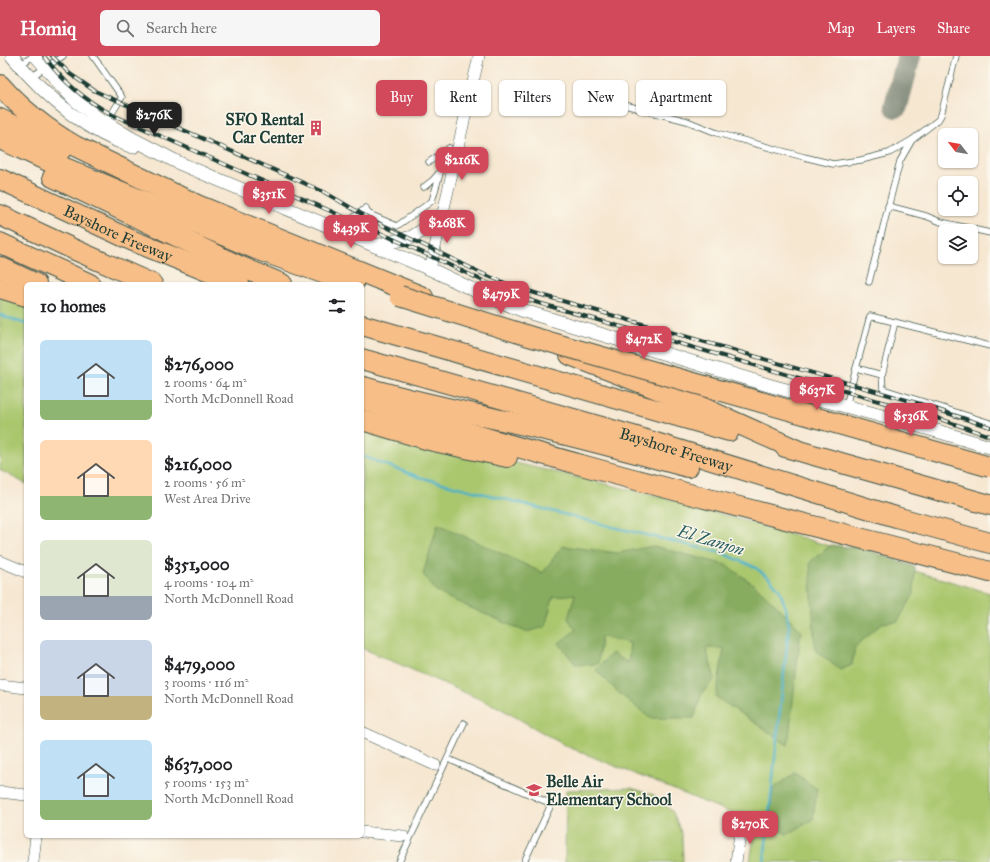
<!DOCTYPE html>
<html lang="en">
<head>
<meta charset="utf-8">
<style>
  body { margin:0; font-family:"IM FELL Great Primer",serif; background:#f6f6f6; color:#202124; height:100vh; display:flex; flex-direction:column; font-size:15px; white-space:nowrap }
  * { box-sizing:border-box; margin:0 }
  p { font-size:13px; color:#757577 }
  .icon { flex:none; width:22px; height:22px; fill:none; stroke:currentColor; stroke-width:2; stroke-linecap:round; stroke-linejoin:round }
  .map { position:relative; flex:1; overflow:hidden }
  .side { position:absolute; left:24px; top:226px; width:340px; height:556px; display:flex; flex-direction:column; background:#fff; border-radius:6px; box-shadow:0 1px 3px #0004 }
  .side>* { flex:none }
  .guide { position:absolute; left:376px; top:24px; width:380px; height:36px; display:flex; gap:8px }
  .needle { width:26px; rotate:301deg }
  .tools { position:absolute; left:938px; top:72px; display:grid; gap:8px }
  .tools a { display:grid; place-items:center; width:40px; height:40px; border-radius:6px; background:#fff; box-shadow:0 1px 3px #0004; font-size:20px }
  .price { position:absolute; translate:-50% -34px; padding:0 9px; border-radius:8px; background:#d1495b; color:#fff; font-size:13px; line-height:26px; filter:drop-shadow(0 1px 2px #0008) }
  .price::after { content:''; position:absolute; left:50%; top:24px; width:12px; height:9px; margin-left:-6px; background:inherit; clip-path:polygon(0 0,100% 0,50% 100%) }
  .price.current { background:#222; color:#fff }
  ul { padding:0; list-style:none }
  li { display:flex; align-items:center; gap:12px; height:100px; padding:0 16px }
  li span { display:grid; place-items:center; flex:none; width:112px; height:80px; border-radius:6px; color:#555 }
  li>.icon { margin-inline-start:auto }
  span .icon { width:48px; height:48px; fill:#fffc; stroke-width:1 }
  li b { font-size:17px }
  h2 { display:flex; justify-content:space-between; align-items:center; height:48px; padding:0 16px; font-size:17px }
  .pill { padding:0 14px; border-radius:6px; background:#fff; box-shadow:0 1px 3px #0004; font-size:14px; line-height:36px }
  .pill.current { background:#d1495b; color:#fff }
  header { display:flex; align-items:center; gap:24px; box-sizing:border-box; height:56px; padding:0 20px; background:#d1495b; color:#fff }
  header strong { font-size:19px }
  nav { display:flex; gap:22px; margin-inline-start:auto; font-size:14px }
  .search { width:280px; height:36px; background:#f6f6f6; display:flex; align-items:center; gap:10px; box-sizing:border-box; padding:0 14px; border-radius:6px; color:#757577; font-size:15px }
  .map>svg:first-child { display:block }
</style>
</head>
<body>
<header>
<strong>Homiq</strong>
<div class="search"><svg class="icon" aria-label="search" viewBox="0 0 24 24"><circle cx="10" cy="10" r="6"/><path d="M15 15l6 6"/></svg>Search here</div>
<nav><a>Map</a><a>Layers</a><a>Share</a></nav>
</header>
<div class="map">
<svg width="990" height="806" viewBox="0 0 990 806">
  <rect width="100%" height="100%" fill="#fbf7ec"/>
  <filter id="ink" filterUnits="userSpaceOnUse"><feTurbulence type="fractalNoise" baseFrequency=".025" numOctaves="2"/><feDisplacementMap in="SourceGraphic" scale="8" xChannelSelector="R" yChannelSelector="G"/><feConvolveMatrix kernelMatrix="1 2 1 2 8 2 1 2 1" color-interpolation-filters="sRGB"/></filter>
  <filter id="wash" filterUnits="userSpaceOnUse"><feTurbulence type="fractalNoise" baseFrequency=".012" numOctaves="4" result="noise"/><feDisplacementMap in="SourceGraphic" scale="16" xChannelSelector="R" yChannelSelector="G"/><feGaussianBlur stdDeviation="0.9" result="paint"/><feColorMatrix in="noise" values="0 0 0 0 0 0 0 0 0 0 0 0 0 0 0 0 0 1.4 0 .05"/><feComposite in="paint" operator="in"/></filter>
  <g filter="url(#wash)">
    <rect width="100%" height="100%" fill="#f6e7d1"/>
    <g fill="#aac76e" stroke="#648251">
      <path d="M0,231L26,240V428L0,414Z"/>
      <path d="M362,364L434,388L666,442L990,537V806H750L756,767L566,690L498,651L362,592Z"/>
      <path d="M631,732L654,739L673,756L682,779L683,806H565L566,734Z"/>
    </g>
    <g fill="#87ac61" stroke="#53744a">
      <path d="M438,468L543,517L562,490L618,497L653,490L726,509L756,530L801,574L788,689L716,641L724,592H706L715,623L702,637L694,662H650L619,637L596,614L612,597L628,607L630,587L601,581L598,608L576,609L559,587L576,574L568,563L575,538L553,541L545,571L526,576L446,541L435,534L423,518Z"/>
      <path d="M831,489L865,493L915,511L914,538L898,565L882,567L855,591L852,609L840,614L815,594L810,506Z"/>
      <path d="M795,717L817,733L813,763L787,779L769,766L773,733Z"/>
    </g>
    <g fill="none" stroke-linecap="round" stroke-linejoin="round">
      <g stroke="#47b0c5" stroke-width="2.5">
        <path d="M0,259L26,268"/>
        <path d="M362,400L419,421L613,471L722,497L741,505L756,512L769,522L779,533L786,552L789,570L764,806"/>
      </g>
      <path stroke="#8a9282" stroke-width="24" d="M896,50L909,0"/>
    </g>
  </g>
  <g filter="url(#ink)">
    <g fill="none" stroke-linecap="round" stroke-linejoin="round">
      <defs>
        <g id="service">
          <path d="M93,0L122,41L106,67"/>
          <path d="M20,9L33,0"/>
          <path d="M31,21L63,0"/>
          <path d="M609,45L687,65L717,77L804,101L833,108L861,104L889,97L912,84"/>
          <path d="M429,106L449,92"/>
          <path d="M424,131L433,124L438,118"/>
          <path d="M888,150L926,160L941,166L990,177"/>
          <path d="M365,153L369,158L397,170L432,145L441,114L449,92"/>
          <path d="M337,174L366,152"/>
          <path d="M869,226L900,105L912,84L938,64L941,59L956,0"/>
          <path d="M856,312L882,319L895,266"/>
          <path d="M882,319L883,333L990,367"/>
          <path d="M846,350L870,260L990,290"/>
          <path d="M448,703L547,746L550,751L524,806"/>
          <path d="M399,806L464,667"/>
        </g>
        <g id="minor">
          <path d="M430,213L479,0"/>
          <path d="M0,505L26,516"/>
          <path d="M0,629L26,632"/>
          <path d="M362,676L435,709"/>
          <path d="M0,736L26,739"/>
          <path d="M362,776L403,780"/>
          <path d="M33,806L36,780"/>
          <path d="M736,806L741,770"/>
        </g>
        <g id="tertiary">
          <path d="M12,0C44,39 85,75 133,91"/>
          <path d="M36,0L60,28L75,44L98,62L131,82L179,107L430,213L480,237L524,255L768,329L937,375L990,391"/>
          <path d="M375,190L412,181L428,171L442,159"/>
        </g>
        <g id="motorway">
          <path d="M0,29C22,54 46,73 75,90L197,149L423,241"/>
          <path d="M0,63L61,94"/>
          <path d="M0,83L39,101L256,193L353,228"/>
          <path d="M53,121L239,210L282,228"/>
          <path id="s1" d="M0,123L131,184L239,228"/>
          <path d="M0,159L73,193L152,228"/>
          <path d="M0,187L90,228"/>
          <path d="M0,211L36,228"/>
          <path d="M0,232L26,240"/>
          <path d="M362,269L729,375"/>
          <path d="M570,299L688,345L797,394"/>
          <path id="s2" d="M362,303L630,379L896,461L990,487"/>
          <path d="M364,331C422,348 482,359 541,373C590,384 639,398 688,411"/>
          <path d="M362,343C435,368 510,389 585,410C719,447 855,480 990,516"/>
          <path d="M362,364L429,384L507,401"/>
          <path d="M785,391L990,449"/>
        </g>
      </defs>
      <use href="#service" stroke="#3f564c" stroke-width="7"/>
      <use href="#minor" stroke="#3f564c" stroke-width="12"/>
      <use href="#tertiary" stroke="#3f564c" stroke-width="14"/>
      <use href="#motorway" stroke="#3f564c" stroke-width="22"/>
      <use href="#service" stroke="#fff" stroke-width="5.5"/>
      <use href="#minor" stroke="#fff" stroke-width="11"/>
      <use href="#tertiary" stroke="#fff" stroke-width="13"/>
      <use href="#motorway" stroke="#f7be88" stroke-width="20"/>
      <defs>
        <g id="rail">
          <path d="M44,0C62,25 86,45 113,59L387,180L507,236L535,246L570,256L934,361L990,380"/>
          <path d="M52,0L70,18L95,35L324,136L372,164L483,218L510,229L538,238L917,347L990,371"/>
        </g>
      </defs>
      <use href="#rail" stroke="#1f3d34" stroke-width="4"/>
      <use href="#rail" stroke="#fbf7ec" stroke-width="2.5" stroke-dasharray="8" stroke-linecap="butt"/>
      <defs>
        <path id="motorway-bridge" d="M400,240L532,281L990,411"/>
      </defs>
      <use href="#motorway-bridge" stroke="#3f564c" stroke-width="22" stroke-linecap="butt"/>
      <use href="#motorway-bridge" stroke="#f7be88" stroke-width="20"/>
    </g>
  </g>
  <defs>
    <symbol id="building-bare" viewBox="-9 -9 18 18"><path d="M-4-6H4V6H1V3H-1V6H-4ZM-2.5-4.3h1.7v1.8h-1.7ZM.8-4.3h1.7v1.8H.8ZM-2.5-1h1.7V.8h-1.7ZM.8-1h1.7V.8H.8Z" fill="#d1495b" stroke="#fbf7ec" stroke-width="2.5" paint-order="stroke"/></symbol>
    <symbol id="school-bare" viewBox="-9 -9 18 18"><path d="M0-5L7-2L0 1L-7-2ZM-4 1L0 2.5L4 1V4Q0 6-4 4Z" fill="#d1495b" stroke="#fbf7ec" stroke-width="2.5" paint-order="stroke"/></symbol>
  </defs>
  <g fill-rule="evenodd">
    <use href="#building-bare" x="305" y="61" width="22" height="22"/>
    <use href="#school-bare" x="523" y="723" width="22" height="22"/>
  </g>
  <g text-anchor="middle" stroke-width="3" stroke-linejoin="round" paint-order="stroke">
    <g font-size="16" font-weight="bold" fill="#1f3d34" stroke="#fbf7ec" text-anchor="end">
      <text x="304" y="69">SFO Rental<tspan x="304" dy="18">Car Center</tspan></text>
      <text x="546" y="731" text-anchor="start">Belle Air<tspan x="546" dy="18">Elementary School</tspan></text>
    </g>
    <g font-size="16" fill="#1f3d34" stroke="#fbf7ec">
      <text dy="6" stroke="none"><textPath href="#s1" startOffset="130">Bayshore Freeway</textPath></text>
      <text dy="6" stroke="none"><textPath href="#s2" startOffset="327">Bayshore Freeway</textPath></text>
    </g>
    <g font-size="17" font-style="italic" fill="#2b6060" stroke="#fbf7ec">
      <text transform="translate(711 484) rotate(17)" y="6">El Zanjon</text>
    </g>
  </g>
</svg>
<div class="tools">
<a><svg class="needle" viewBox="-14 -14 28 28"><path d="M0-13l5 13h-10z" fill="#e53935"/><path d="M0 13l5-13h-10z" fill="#757577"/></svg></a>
<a><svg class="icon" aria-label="locate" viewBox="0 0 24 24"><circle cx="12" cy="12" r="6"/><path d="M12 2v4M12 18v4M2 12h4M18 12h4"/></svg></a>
<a><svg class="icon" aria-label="layers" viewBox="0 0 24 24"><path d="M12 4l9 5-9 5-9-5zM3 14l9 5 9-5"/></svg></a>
</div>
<b class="price current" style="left:154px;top:80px">$276K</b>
<b class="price" style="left:462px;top:125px">$216K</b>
<b class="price" style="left:269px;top:159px">$351K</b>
<b class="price" style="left:447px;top:188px">$268K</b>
<b class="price" style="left:351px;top:193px">$439K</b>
<b class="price" style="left:501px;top:259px">$479K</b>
<b class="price" style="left:644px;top:304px">$472K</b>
<b class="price" style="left:817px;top:355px">$637K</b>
<b class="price" style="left:911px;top:381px">$536K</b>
<b class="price" style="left:750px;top:789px">$270K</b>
<div class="guide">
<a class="pill current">Buy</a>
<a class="pill">Rent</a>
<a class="pill">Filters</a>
<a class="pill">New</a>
<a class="pill">Apartment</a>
</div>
<section class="side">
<h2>10 homes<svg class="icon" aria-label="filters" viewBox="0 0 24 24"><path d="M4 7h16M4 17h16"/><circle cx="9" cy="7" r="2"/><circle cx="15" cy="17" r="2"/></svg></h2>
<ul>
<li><span style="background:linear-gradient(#bfe0f5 75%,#8fb573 0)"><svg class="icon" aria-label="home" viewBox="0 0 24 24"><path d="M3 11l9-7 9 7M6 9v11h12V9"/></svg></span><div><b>$276,000</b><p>2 rooms · 64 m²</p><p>North McDonnell Road</p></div></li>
<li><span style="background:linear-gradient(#ffd9b3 70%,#8fb573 0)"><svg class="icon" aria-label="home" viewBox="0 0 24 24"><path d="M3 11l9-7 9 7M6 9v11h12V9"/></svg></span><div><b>$216,000</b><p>2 rooms · 56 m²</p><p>West Area Drive</p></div></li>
<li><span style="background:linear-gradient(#dfe7d0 70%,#9aa5b1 0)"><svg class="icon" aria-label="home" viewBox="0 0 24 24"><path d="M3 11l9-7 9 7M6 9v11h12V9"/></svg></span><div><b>$351,000</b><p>4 rooms · 104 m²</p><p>North McDonnell Road</p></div></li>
<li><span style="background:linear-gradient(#c9d6e8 70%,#c2b280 0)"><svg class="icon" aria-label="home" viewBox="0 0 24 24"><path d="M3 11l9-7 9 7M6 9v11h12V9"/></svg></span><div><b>$479,000</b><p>3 rooms · 116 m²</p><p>North McDonnell Road</p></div></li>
<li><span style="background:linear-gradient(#bfe0f5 75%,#8fb573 0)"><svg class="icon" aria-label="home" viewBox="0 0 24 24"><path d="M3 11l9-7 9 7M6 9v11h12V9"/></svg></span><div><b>$637,000</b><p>5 rooms · 153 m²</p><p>North McDonnell Road</p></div></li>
</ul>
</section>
</div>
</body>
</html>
